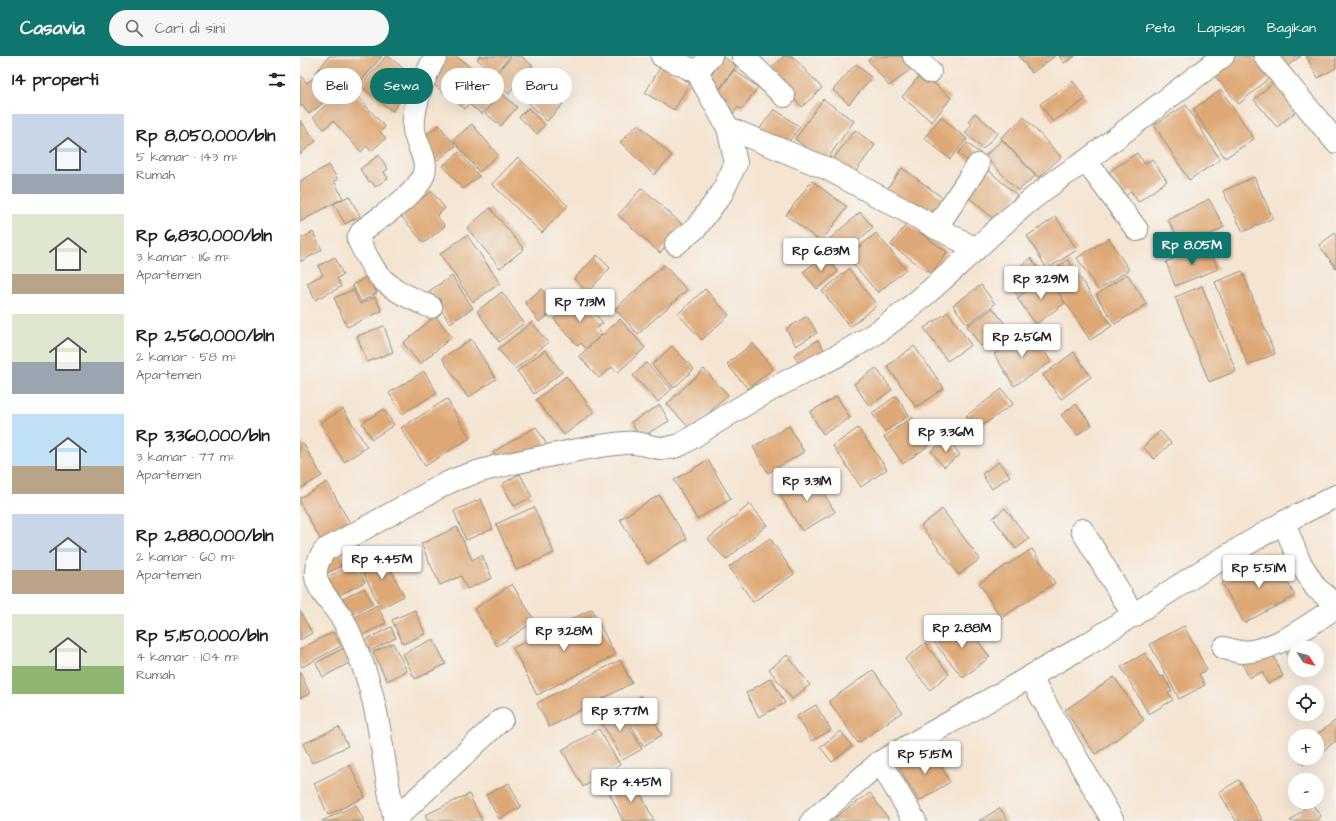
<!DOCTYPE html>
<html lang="id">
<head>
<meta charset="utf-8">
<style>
  body { margin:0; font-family:"Architects Daughter",sans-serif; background:#f6f6f6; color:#202124; height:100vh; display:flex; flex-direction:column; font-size:15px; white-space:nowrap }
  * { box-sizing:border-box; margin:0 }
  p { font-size:13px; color:#757577 }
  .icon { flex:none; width:22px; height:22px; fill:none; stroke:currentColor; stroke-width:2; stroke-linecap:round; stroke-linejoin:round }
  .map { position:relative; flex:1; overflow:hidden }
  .panel { display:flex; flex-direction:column; background:#fff; width:300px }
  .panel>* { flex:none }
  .guide { position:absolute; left:12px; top:12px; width:380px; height:36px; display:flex; gap:8px }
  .needle { width:26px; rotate:126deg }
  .fabs { position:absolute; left:988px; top:585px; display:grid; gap:8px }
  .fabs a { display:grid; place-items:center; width:36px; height:36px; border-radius:50%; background:#fff; box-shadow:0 4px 16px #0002; font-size:20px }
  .price { position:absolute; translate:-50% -34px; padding:0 9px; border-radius:4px; background:#fff; color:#222; font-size:13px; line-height:26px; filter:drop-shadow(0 1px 2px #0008) }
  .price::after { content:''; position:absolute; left:50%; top:24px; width:12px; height:9px; margin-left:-6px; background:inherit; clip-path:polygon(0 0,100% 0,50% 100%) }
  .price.selected { background:#0f766e; color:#fff }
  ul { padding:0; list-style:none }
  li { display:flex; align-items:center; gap:12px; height:100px; padding:0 12px }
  li span { display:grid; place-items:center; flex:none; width:112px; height:80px; border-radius:0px; color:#555 }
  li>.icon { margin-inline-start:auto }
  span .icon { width:48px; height:48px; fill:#fffc; stroke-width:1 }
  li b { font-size:17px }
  h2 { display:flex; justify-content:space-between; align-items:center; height:48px; padding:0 12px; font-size:17px }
  .chip { padding:0 14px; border-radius:18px; background:#fff; box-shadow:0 4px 16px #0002; font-size:14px; line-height:36px }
  .chip.selected { background:#0f766e; color:#fff }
  header { display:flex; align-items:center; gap:24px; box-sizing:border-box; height:56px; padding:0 20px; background:#0f766e; color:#fff }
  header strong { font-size:19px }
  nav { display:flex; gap:22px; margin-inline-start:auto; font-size:14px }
  .search { width:280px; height:36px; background:#f6f6f6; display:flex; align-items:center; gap:10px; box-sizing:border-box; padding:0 14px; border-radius:22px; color:#757577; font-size:15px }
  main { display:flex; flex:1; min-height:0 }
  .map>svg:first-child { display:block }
</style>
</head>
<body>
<header>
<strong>Casavia</strong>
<div class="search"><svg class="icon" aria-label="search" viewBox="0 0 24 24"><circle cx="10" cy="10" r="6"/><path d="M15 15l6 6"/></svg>Cari di sini</div>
<nav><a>Peta</a><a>Lapisan</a><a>Bagikan</a></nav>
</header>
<main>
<section class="panel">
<h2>14 properti<svg class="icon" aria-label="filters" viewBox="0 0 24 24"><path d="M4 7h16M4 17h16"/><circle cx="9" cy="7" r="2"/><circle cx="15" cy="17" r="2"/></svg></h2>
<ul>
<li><span style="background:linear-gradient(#c9d6e8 75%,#9aa5b1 0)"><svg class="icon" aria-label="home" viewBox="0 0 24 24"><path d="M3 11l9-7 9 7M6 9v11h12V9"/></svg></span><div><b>Rp 8,050,000/bln</b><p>5 kamar · 143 m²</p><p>Rumah</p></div></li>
<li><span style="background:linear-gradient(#dfe7d0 75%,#b9a48a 0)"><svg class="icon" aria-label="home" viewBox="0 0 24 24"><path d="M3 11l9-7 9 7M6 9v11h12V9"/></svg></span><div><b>Rp 6,830,000/bln</b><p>3 kamar · 116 m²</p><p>Apartemen</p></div></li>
<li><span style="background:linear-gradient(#dfe7d0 60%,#9aa5b1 0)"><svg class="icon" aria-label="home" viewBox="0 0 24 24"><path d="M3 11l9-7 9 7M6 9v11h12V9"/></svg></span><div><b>Rp 2,560,000/bln</b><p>2 kamar · 58 m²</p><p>Apartemen</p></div></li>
<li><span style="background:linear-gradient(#bfe0f5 65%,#b9a48a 0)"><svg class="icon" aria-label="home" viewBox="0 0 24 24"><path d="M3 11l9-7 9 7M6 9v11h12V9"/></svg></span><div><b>Rp 3,360,000/bln</b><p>3 kamar · 77 m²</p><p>Apartemen</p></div></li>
<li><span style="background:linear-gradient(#c9d6e8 70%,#b9a48a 0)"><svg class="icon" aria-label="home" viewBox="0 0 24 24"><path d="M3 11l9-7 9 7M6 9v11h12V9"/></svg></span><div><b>Rp 2,880,000/bln</b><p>2 kamar · 60 m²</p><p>Apartemen</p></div></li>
<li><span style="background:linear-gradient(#dfe7d0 65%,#8fb573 0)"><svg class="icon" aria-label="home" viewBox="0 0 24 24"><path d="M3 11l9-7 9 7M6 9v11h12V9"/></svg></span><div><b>Rp 5,150,000/bln</b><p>4 kamar · 104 m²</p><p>Rumah</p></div></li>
</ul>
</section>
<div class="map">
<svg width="1036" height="765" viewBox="0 0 1036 765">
  <rect width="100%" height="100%" fill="#f6f6f2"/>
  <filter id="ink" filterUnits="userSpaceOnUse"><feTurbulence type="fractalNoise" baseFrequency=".025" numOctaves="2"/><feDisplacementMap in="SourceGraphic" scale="8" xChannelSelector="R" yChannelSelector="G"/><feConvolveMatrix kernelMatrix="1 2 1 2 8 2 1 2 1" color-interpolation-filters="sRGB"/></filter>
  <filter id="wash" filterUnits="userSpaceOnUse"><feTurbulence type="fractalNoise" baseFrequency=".012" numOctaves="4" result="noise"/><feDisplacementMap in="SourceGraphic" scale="16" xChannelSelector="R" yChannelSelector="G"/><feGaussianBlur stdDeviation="0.9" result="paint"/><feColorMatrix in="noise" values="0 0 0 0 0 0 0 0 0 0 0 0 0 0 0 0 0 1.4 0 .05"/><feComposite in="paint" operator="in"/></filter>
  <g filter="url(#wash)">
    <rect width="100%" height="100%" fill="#f5e4d1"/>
    <g id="blocks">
      <g fill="#dea876">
        <path d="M29,0H82L58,29L42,15L31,29L16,17Z"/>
        <path d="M86,0H88L117,24L92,55L61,30Z"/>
        <path d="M148,0H155L188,23L165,53L129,25Z"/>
        <path d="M180,0H210L194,18L177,3Z"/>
        <path d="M212,0H221L233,10L227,16L234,22L221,38L214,31L209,38L199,29L203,25L196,18Z"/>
        <path d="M484,0H492L522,32L502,51L468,15Z"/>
        <path d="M573,0H601L611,13L589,30L568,4Z"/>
        <path d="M719,0H755L732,17Z"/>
        <path d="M759,0H775L764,7Z"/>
        <path d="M933,0H952L970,21L939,48L913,18Z"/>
        <path d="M971,0H1001L982,14Z"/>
        <path d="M1006,0H1036V12L1018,22Z"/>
        <path d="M424,1L436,10L418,35L407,26Z"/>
        <path d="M556,8L572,22L549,48L533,34Z"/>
        <path d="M361,10L390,27L374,54L345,37Z"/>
        <path d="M434,14L458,31L442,53L438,51L432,59L422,52L428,44L418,36Z"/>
        <path d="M622,17L651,42L632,66L602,41Z"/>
        <path d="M0,19L7,27L15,21L25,33L29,30L35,37L9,58L2,49L0,51Z"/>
        <path d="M773,25L786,43L753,66L740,48Z"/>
        <path d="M974,26L998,54L977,71L954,44Z"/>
        <path d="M188,27L200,37L182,58L170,49Z"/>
        <path d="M243,28L263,48L247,65L226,44Z"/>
        <path d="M47,29L85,71L80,76L86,82L71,95L67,90L61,96L33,65L24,73L13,61Z"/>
        <path d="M921,34L954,83L925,102L893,53Z"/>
        <path d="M201,37L217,51L201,70L185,57Z"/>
        <path d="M523,43L554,65L525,106L495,83Z"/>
        <path d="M886,49L920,104L889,124L854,69Z"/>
        <path d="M228,52L245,69L237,78L219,61Z"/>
        <path d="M474,53L500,71L484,92L459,74Z"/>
        <path d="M675,57L698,77L683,93L665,77L672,68L668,65Z"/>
        <path d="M641,61L667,83L650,103L624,82Z"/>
        <path d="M724,61L761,101L739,122L701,82Z"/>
        <path d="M0,64L16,85L0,98Z"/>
        <path d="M172,68L198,99L179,116L153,84Z"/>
        <path d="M338,68L372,100L354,119L320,86Z"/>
        <path d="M139,69L156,90L138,104L121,83Z"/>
        <path d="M555,74L575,89L554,118L533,103Z"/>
        <path d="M702,84L735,120L718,135L685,100Z"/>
        <path d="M667,87L682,99L674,110L658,97Z"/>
        <path d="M159,96L179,120L163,133L143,110Z"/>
        <path d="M837,97L845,108L852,103L867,125L838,146L831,135L826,140L809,116Z"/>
        <path d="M79,99L88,113L84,116L88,122L75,131L71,125L69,126L60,113Z"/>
        <path d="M218,101L268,150L242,177L192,128Z"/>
        <path d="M29,109L38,124L34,125L43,142L0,166V125Z"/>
        <path d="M602,112L643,142L626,165L585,136Z"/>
        <path d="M688,114L717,139L696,165L666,139Z"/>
        <path d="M954,121L973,162L943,176L923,135Z"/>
        <path d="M512,125L547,151L521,186L486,159Z"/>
        <path d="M342,132L384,170L360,197L318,159Z"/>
        <path d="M131,135L145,152L137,160L145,170L124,187L101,160Z"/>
        <path d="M49,140L60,160L45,168L34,148Z"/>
        <path d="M909,143L924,171L884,193L868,164Z"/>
        <path d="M190,152L224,193L200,212L167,172Z"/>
        <path d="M560,156L573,171L537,204L523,189Z"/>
        <path d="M756,161L777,194L747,213L727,180Z"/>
        <path d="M607,167L647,196L631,218L591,189Z"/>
        <path d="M13,176L22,194L0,206V183Z"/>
        <path d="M576,177L606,213L578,237L547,201Z"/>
        <path d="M1035,177L1036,178V212L1019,189Z"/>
        <path d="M167,179L200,227L173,246L140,198Z"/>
        <path d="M809,182L829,214L798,234L777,202Z"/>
        <path d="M908,189L918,213L875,230L866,206Z"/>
        <path d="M297,199L310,212L288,236L274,223Z"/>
        <path d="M525,199L538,216L517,233L503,216Z"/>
        <path d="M35,201L43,219L37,222L41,231L15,244L7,227L23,219L18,210Z"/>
        <path d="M731,202L743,219L717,239L704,222Z"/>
        <path d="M768,204L812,270L790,284L747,218Z"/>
        <path d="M364,209L387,234L338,278L315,253Z"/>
        <path d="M549,213L577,249L550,271L522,235Z"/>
        <path d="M942,215L975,298L948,309L915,226Z"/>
        <path d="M827,218L847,248L815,268L796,239Z"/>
        <path d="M68,220L77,237L61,246L52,229Z"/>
        <path d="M152,220L173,252L150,267L129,235Z"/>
        <path d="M746,221L765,247L736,268L717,242Z"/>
        <path d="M681,229L695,248L667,268L653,249Z"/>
        <path d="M902,230L936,315L909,326L875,241Z"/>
        <path d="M242,233L257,253L239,266L225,246Z"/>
        <path d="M405,233L429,259L402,284L378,258Z"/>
        <path d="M53,234L60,248L75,241L82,255L47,271L34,242Z"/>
        <path d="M202,236L224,267L199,286L177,255Z"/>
        <path d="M279,240L303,267L297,272L302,278L286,292L281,287L278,290L254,263Z"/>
        <path d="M693,252L707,271L681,290L667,270Z"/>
        <path d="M648,256L671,289L647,305L624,272Z"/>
        <path d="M135,260L152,281L120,308L103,287Z"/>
        <path d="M507,260L517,277L496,290L486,273Z"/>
        <path d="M320,263L345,292L317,317L312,311L299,322L279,300Z"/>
        <path d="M232,266L248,287L215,313L198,293Z"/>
        <path d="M84,270L93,296L67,306L57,280Z"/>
        <path d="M731,274L751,306L714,330L694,298Z"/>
        <path d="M171,283L196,323L168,342L142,302Z"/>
        <path d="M518,284L526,297L501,312L494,299Z"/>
        <path d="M453,287L473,313L448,333L427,308Z"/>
        <path d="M372,290L394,313L374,332L352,309Z"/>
        <path d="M614,290L644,332L616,351L587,310Z"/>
        <path d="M245,294L262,316L234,338L217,315Z"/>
        <path d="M774,296L791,321L761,343L743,319Z"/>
        <path d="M346,307L372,333L358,346L333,320Z"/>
        <path d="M576,312L592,334L569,350L554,328Z"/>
        <path d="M404,313L428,339L391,374L367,348Z"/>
        <path d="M124,315L137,337L102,358L89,337Z"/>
        <path d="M266,320L294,356L264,379L236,344Z"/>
        <path d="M702,333L713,348L676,374L666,360Z"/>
        <path d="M537,340L550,362L523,378L510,356Z"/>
        <path d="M596,340L609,359L585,376L572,357Z"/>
        <path d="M147,343L170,382L125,410L101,372Z"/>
        <path d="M776,348L792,369L777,379L761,359Z"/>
        <path d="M360,349L369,365L340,382L331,366Z"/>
        <path d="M43,353L67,391L44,406L20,367Z"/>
        <path d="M84,353L94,369L72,383L62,367Z"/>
        <path d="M612,361L631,388L603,408L584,381Z"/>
        <path d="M489,370L504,396L468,417L453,391Z"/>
        <path d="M236,371L247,389L200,408L193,396Z"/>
        <path d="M558,372L587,413L561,431L533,390Z"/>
        <path d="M860,375L871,387L854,403L843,391Z"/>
        <path d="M648,383L660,399L644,411L631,395Z"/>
        <path d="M3,387L22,420L0,433V388Z"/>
        <path d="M408,404L431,443L397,463L374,424Z"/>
        <path d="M699,406L710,420L692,433L682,418Z"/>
        <path d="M220,418L232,441L214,450L202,428Z"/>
        <path d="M512,418L535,456L502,475L479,437Z"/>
        <path d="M27,426L51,469L22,486L0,447V442Z"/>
        <path d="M359,439L387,483L347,508L320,463Z"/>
        <path d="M181,443L193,473L166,484L154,455Z"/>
        <path d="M450,448L467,469L426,504L408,483Z"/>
        <path d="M234,451L254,497L216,514L196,468Z"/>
        <path d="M705,452L729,483L716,493L693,462Z"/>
        <path d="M642,453L680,503L659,519L621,470Z"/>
        <path d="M157,471L172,504L182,499L192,522L167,533L161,520L140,529L121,488Z"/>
        <path d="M470,482L494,518L453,546L429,511Z"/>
        <path d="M39,492L46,507L28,517L20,502Z"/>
        <path d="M732,493L755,527L701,562L679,527Z"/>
        <path d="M82,497L104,540L81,552L59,509Z"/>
        <path d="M973,499L995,540L944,567L922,527Z"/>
        <path d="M55,507L65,526L32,543L22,524Z"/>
        <path d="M212,528L235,565L197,590L174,553Z"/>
        <path d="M64,532L73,548L45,562L37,546Z"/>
        <path d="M77,549L86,567L57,582L47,565Z"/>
        <path d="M292,553L315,599L237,639L213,592Z"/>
        <path d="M115,554L125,578L103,588L92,564Z"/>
        <path d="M0,555L12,577L0,584Z"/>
        <path d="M661,563L690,601L663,622L633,585Z"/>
        <path d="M884,570L907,614L899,618L905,629L879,643L850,588Z"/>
        <path d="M91,571L96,582L70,595L65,584Z"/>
        <path d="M33,576L41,590L2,611L0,607V593Z"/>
        <path d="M1004,581L1007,592H995V609L991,610L984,588Z"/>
        <path d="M133,583L146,608L115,623L103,598Z"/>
        <path d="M93,587L107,615L87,625L73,596Z"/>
        <path d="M625,587L649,618L630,634L605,603Z"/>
        <path d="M44,592L51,606L23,621L16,607Z"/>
        <path d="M972,596L983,620L968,628L962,616L949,622L941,605Z"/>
        <path d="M845,597L860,621L863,620L872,635L868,637L873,644L849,658L821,611Z"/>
        <path d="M487,599L510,629L492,643L469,613Z"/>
        <path d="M320,604L332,627L249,671L237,647Z"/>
        <path d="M573,614L602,656L558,687L529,645Z"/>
        <path d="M0,616L10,638L0,642Z"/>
        <path d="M814,621L844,664L795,698L765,654Z"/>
        <path d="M471,622L485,647L459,661L446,637Z"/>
        <path d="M341,640L362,679L343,690L321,651Z"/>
        <path d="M317,649L342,693L323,704L298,660Z"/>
        <path d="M516,649L531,674L512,685L497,660Z"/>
        <path d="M1036,664V685L1017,699V680H1015Z"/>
        <path d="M39,671L48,690L12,707L3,688Z"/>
        <path d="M299,673L320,709L283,731L262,694Z"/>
        <path d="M541,675L552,690L532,706L520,691Z"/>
        <path d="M631,693L650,726L619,745L599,712Z"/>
        <path d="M998,702H1013L1003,709Z"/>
        <path d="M50,709L65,741L28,759L14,727Z"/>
        <path d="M334,724L354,765H323L309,736Z"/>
        <path d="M939,724L963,765H936L919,736Z"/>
        <path d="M209,727L221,751L199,763L186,739Z"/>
        <path d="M570,737L590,765H530Z"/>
        <path d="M169,738L182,765H128L125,759Z"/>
        <path d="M1011,747L1021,760L1015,765H990Z"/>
        <path d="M56,749L64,765H22Z"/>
        <path d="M700,752L708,765H679Z"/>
      </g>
    </g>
  </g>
  <g filter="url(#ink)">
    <use href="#blocks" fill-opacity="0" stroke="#8a9082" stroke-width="1"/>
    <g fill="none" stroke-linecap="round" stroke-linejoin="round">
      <defs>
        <g id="minor">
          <path d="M362,0L397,16"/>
          <path d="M443,0L484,40"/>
          <path d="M614,0L630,16"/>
          <path d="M965,0L1036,86"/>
          <path d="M428,72L528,113L676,193"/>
          <path d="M786,105L837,174"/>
          <path d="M636,172L678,109"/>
          <path d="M376,188L396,172L422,137L436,107L428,72L397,16L411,0"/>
          <path d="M131,251C113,243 88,233 76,216C69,206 63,193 58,183L62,175C80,161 115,140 123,120C130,104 115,88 114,73C112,52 125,18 136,0"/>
          <path d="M984,466L999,505L1016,532L1036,548"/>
          <path d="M782,474L834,560"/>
          <path d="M924,592C929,593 936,596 942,596C975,595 1009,569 1036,551"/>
          <path d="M730,621L813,765"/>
          <path d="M580,706L615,765"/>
          <path d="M94,764L202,663"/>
          <path d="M95,765C82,709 81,648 57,595C53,585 48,572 42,562C25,537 3,524 25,494L147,427C179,413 213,407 247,400C273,395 299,389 325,387C348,385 358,399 382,388C410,370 438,352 467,336C506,314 547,298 583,272C655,221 710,150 786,105L923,0"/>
          <path d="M512,765L580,706L786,589L905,513L984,466L1036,440"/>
        </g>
      </defs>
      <use href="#minor" stroke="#8a9082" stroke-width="24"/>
      <use href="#minor" stroke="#fff" stroke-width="22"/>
    </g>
  </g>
</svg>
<div class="fabs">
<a><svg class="needle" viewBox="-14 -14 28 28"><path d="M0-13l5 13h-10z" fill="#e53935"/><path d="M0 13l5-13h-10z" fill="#757577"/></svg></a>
<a><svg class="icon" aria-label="locate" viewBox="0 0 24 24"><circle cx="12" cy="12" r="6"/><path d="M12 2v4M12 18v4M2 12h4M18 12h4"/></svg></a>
<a>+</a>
<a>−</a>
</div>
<b class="price selected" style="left:892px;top:210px">Rp 8.05M</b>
<b class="price" style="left:521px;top:216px">Rp 6.83M</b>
<b class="price" style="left:741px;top:244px">Rp 3.29M</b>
<b class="price" style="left:280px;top:267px">Rp 7.13M</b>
<b class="price" style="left:722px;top:302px">Rp 2.56M</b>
<b class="price" style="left:646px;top:397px">Rp 3.36M</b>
<b class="price" style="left:507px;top:446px">Rp 3.31M</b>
<b class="price" style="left:82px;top:524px">Rp 4.45M</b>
<b class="price" style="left:959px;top:533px">Rp 5.51M</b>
<b class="price" style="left:662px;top:593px">Rp 2.88M</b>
<b class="price" style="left:264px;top:596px">Rp 3.28M</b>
<b class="price" style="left:320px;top:676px">Rp 3.77M</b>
<b class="price" style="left:625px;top:719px">Rp 5.15M</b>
<b class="price" style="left:331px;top:747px">Rp 4.45M</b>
<div class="guide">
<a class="chip">Beli</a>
<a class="chip selected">Sewa</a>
<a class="chip">Filter</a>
<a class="chip">Baru</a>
</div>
</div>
</main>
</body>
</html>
